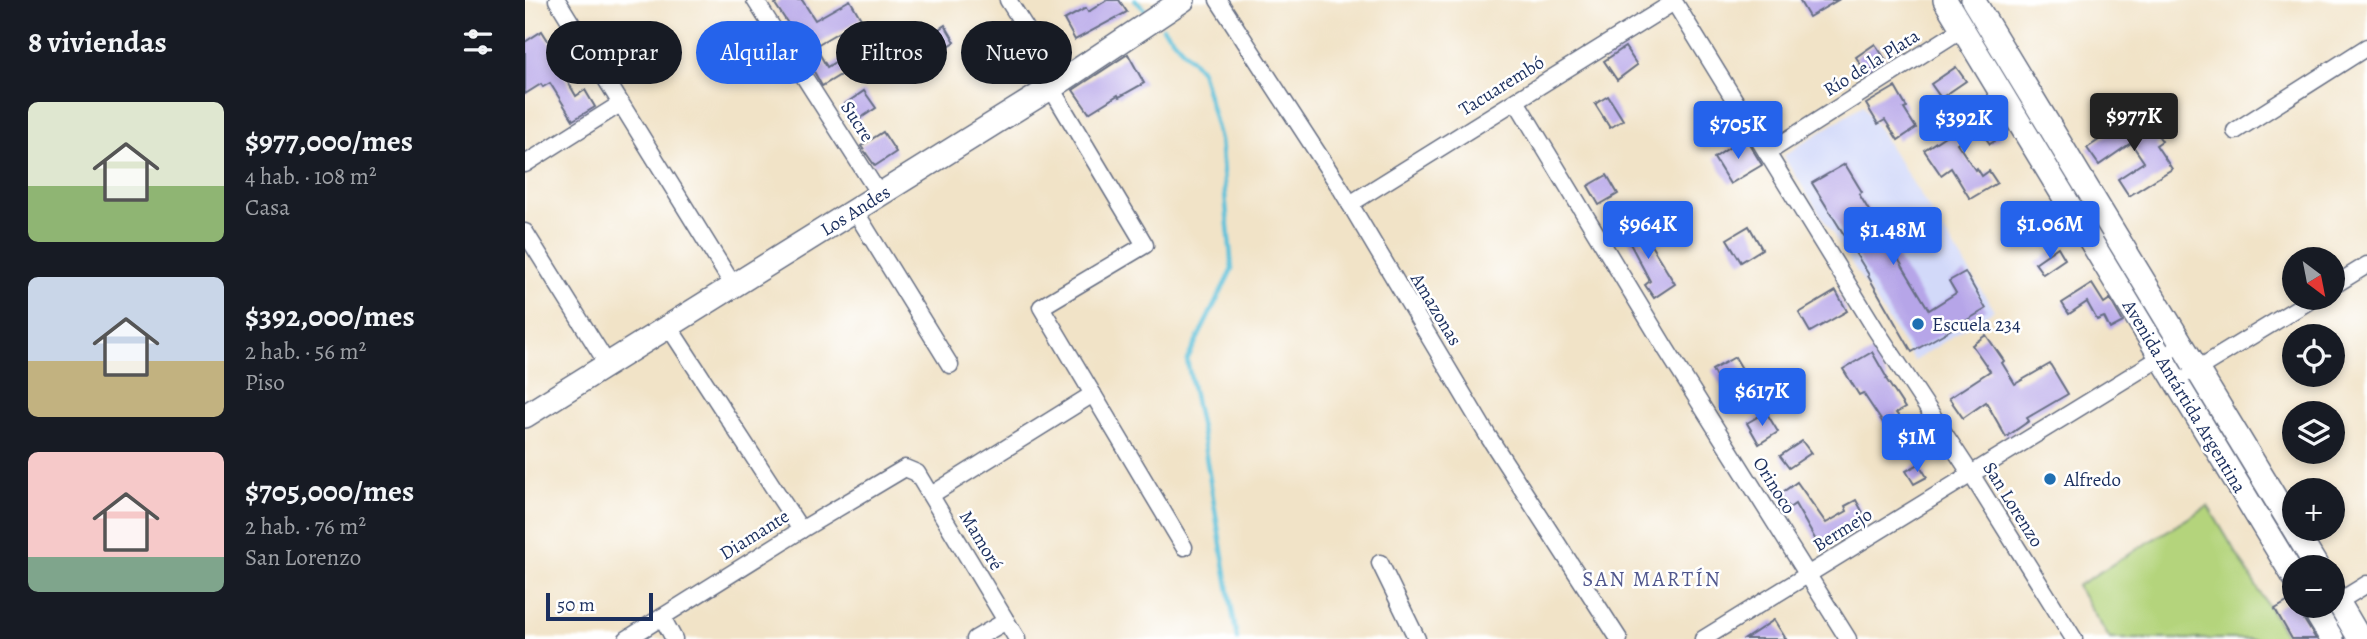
<!DOCTYPE html>
<html lang="es">
<head>
<meta charset="utf-8">
<style>
  body { margin:0; font-family:Alegreya,serif; background:#20242c; color:#f1f3f6; height:100vh; display:flex; flex-direction:column; font-size:26px; white-space:nowrap }
  * { box-sizing:border-box; margin:0 }
  p { font-size:23px; color:#9ea1a6 }
  .icon { flex:none; width:38px; height:38px; fill:none; stroke:currentColor; stroke-width:2; stroke-linecap:round; stroke-linejoin:round }
  .map { position:relative; flex:1; overflow:hidden }
  .sheet { display:flex; flex-direction:column; background:#171b24; width:525px }
  .sheet>* { flex:none }
  .hud { position:absolute; left:21px; top:21px; width:665px; height:63px; display:flex; gap:14px }
  .needle { width:46px; rotate:148deg }
  .fabs { position:absolute; left:1757px; top:247px; display:grid; gap:14px }
  .fabs a { display:grid; place-items:center; width:63px; height:63px; border-radius:50%; background:#171b24; box-shadow:0 4px 10px #0003; font-size:35px }
  .scale { position:absolute; left:21px; bottom:18px; width:107px; box-sizing:border-box; padding-left:7px; border:4px solid #1b2f5e; border-top:0; font-size:19px; line-height:24px; white-space:nowrap; color:#1b2f5e; -webkit-text-stroke:5px #fff; paint-order:stroke }
  .price { position:absolute; translate:-50% -60px; padding:0 16px; border-radius:7px; background:#2563eb; color:#fff; font-size:23px; line-height:46px; filter:drop-shadow(0 2px 4px #0008) }
  .price::after { content:''; position:absolute; left:50%; top:42px; width:21px; height:16px; margin-left:-10px; background:inherit; clip-path:polygon(0 0,100% 0,50% 100%) }
  .price.active { background:#222; color:#fff }
  ul { padding:0; list-style:none }
  li { display:flex; align-items:center; gap:21px; height:175px; padding:0 28px }
  li span { display:grid; place-items:center; flex:none; width:196px; height:140px; border-radius:10px; color:#555 }
  li>.icon { margin-inline-start:auto }
  span .icon { width:84px; height:84px; fill:#fffc; stroke-width:1 }
  li b { font-size:30px }
  h2 { display:flex; justify-content:space-between; align-items:center; height:84px; padding:0 28px; font-size:30px }
  .tag { padding:0 24px; border-radius:32px; background:#171b24; box-shadow:0 4px 10px #0003; font-size:24px; line-height:63px }
  .tag.active { background:#2563eb; color:#fff }
  main { display:flex; flex:1; min-height:0 }
  .map>svg:first-child { display:block }
</style>
</head>
<body>
<main>
<section class="sheet">
<h2>8 viviendas<svg class="icon" aria-label="filters" viewBox="0 0 24 24"><path d="M4 7h16M4 17h16"/><circle cx="9" cy="7" r="2"/><circle cx="15" cy="17" r="2"/></svg></h2>
<ul>
<li><span style="background:linear-gradient(#dfe7d0 60%,#8fb573 0)"><svg class="icon" aria-label="home" viewBox="0 0 24 24"><path d="M3 11l9-7 9 7M6 9v11h12V9"/></svg></span><div><b>$977,000/mes</b><p>4 hab. · 108 m²</p><p>Casa</p></div></li>
<li><span style="background:linear-gradient(#c9d6e8 60%,#c2b280 0)"><svg class="icon" aria-label="home" viewBox="0 0 24 24"><path d="M3 11l9-7 9 7M6 9v11h12V9"/></svg></span><div><b>$392,000/mes</b><p>2 hab. · 56 m²</p><p>Piso</p></div></li>
<li><span style="background:linear-gradient(#f6c9c9 75%,#7fa58c 0)"><svg class="icon" aria-label="home" viewBox="0 0 24 24"><path d="M3 11l9-7 9 7M6 9v11h12V9"/></svg></span><div><b>$705,000/mes</b><p>2 hab. · 76 m²</p><p>San Lorenzo</p></div></li>
</ul>
</section>
<div class="map">
<svg width="1842" height="639" viewBox="0 0 1842 639">
  <rect width="100%" height="100%" fill="#fff"/>
  <filter id="ink" filterUnits="userSpaceOnUse"><feTurbulence type="fractalNoise" baseFrequency=".0143" numOctaves="2"/><feDisplacementMap in="SourceGraphic" scale="14" xChannelSelector="R" yChannelSelector="G"/><feConvolveMatrix kernelMatrix="1 2 1 2 8 2 1 2 1" color-interpolation-filters="sRGB"/></filter>
  <filter id="wash" filterUnits="userSpaceOnUse"><feTurbulence type="fractalNoise" baseFrequency=".00686" numOctaves="4" result="noise"/><feDisplacementMap in="SourceGraphic" scale="28" xChannelSelector="R" yChannelSelector="G"/><feGaussianBlur stdDeviation="1.57" result="paint"/><feColorMatrix in="noise" values="0 0 0 0 0 0 0 0 0 0 0 0 0 0 0 0 0 1.4 0 .05"/><feComposite in="paint" operator="in"/></filter>
  <g filter="url(#wash)">
    <rect width="100%" height="100%" fill="#f1e3c7"/>
    <path fill="#d2d9f9" d="M1338,105L1469,310L1389,361L1258,156Z"/>
    <path fill="#b4d47c" stroke="#68826d" stroke-width="2" d="M1683,506L1763,639H1585L1552,586Z"/>
    <g fill="none" stroke-linecap="round" stroke-linejoin="round">
      <g stroke="#5cc1da" stroke-width="4.5">
        <path d="M610,0L620,10"/>
        <path d="M638,28L676,70L695,140L707,269L662,360L678,439L712,639"/>
      </g>
    </g>
    <g id="blocks">
      <g fill="#b6a5e8">
        <path d="M256,0H277L290,20L325,0L336,19L290,46L302,67L315,59L322,71L297,86L269,35L270,34L250,4Z"/>
        <path d="M582,0H594L602,12L550,40L539,20L561,8L563,12Z"/>
        <path d="M1274,0H1313L1284,17Z"/>
        <path d="M420,25L430,42L406,57L396,41Z"/>
        <path d="M17,31L29,50L36,45L50,68L39,75L51,96L60,90L70,107L48,120L25,83L18,87L16,84L0,94V42Z"/>
        <path d="M1350,44L1361,60L1341,73L1331,57Z"/>
        <path d="M1100,47L1112,65L1092,80L1079,61Z"/>
        <path d="M603,54L619,83L594,97L593,95L564,113L548,90Z"/>
        <path d="M489,56L500,75L489,81L478,62Z"/>
        <path d="M1431,67L1441,81L1416,98L1406,84Z"/>
        <path d="M1370,87L1382,108L1379,109L1391,128L1373,140L1360,120L1353,124L1341,104Z"/>
        <path d="M339,91L351,108L328,123L317,106Z"/>
        <path d="M1083,96L1098,120L1085,128L1070,104Z"/>
        <path d="M1458,111L1476,137L1465,144L1454,129L1432,143L1450,170L1452,168L1457,176L1464,171L1472,183L1445,199L1426,168L1416,175L1399,150Z"/>
        <path d="M1618,114L1637,141L1631,145L1647,169L1604,196L1593,179L1619,162L1606,143L1574,165L1562,148L1586,132L1588,135Z"/>
        <path d="M358,132L371,152L350,166L336,146Z"/>
        <path d="M1220,137L1237,165L1205,184L1189,158Z"/>
        <path d="M1320,164L1337,192L1334,194L1404,310L1431,293L1424,281L1440,272L1461,309L1387,352L1343,276L1344,275L1287,183Z"/>
        <path d="M1082,175L1093,194L1074,205L1063,186Z"/>
        <path d="M1103,218L1119,245L1124,242L1150,284L1129,298L1120,285L1125,281L1094,223Z"/>
        <path d="M1224,226L1237,249L1216,262L1202,239Z"/>
        <path d="M1533,247L1540,259L1518,274L1510,263Z"/>
        <path d="M1567,284L1579,303L1585,299L1598,322L1585,329L1579,317L1572,320L1562,302L1544,314L1537,303Z"/>
        <path d="M1311,291L1322,311L1285,332L1274,313Z"/>
        <path d="M1461,335L1479,361L1477,363L1490,384L1525,364L1543,394L1502,418L1504,421L1481,437L1461,402L1438,418L1424,398L1465,371L1447,345Z"/>
        <path d="M1347,352L1362,378L1361,379L1380,408L1371,413L1394,441L1378,453L1360,430L1362,429L1338,393L1334,395L1318,369Z"/>
        <path d="M1210,357L1222,377L1198,390L1187,370Z"/>
        <path d="M1241,412L1253,432L1234,444L1222,423Z"/>
        <path d="M1277,441L1286,453L1264,468L1255,456Z"/>
        <path d="M1394,464L1402,477L1389,484L1381,471Z"/>
        <path d="M1272,482L1301,523L1322,511L1320,506L1331,500L1342,520L1331,526L1329,523L1293,544L1270,504L1264,508L1255,494Z"/>
        <path d="M1769,598V606H1773L1775,613L1791,639H1767L1750,609Z"/>
        <path d="M1249,620L1261,639H1220Z"/>
      </g>
    </g>
  </g>
  <g filter="url(#ink)">
    <use href="#blocks" fill-opacity="0" stroke="#666e83" stroke-width="2"/>
    <g fill="none" stroke-linecap="round" stroke-linejoin="round">
      <defs>
        <g id="street">
          <path d="M32,0L208,285"/>
          <path d="M230,0L354,194"/>
          <path d="M483,0L535,82"/>
          <path d="M693,0L816,189L963,436L1094,639"/>
          <path d="M1148,0L1351,330L1446,474L1549,639"/>
          <path d="M526,88L620,245L516,307L659,547"/>
          <path d="M991,101L1141,349L1323,639"/>
          <path d="M1710,131L1842,47"/>
          <path d="M1242,153L1437,29"/>
          <path d="M0,164L95,104"/>
          <path d="M825,204L1149,2"/>
          <path d="M330,211L425,365"/>
          <path d="M0,232L83,365"/>
          <path d="M1808,286L1842,265"/>
          <path d="M144,327L276,530"/>
          <path d="M1666,373L1789,298"/>
          <path d="M406,495L568,394"/>
          <path d="M855,563L892,639"/>
          <path d="M1808,605L1842,584"/>
          <path d="M137,617L149,639"/>
          <path d="M102,639L276,530L380,468L392,473L492,639"/>
          <path d="M450,639L481,621"/>
          <path d="M1178,639L1643,353"/>
        </g>
        <g id="secondary">
          <path d="M1420,0L1769,577"/>
          <path d="M1448,0L1792,567"/>
          <path d="M0,416L535,82L658,0"/>
          <path d="M1808,593L1835,639"/>
          <path d="M1787,606L1807,639"/>
        </g>
      </defs>
      <use href="#street" stroke="#666e83" stroke-width="19"/>
      <use href="#secondary" stroke="#666e83" stroke-width="26"/>
      <use href="#street" stroke="#fff" stroke-width="16"/>
      <use href="#secondary" stroke="#fff" stroke-width="23"/>
    </g>
  </g>
  <g fill="#1f6fb2" stroke="#fff" stroke-width="2.5">
    <circle cx="1393" cy="324" r="7"/>
    <circle cx="1525" cy="479" r="7"/>
  </g>
  <g text-anchor="middle" stroke-width="5" stroke-linejoin="round" paint-order="stroke">
    <g font-size="19" fill="#1b2f5e" stroke="#fff">
      <text transform="translate(1346 62) rotate(-32)" y="7">Río de la Plata</text>
      <text transform="translate(976 85) rotate(-32)" y="7">Tacuarembó</text>
      <text transform="translate(333 121) rotate(57)" y="7">Sucre</text>
      <text transform="translate(330 210) rotate(-32)" y="7">Los Andes</text>
      <text transform="translate(912 309) rotate(59)" y="7">Amazonas</text>
      <text transform="translate(1660 396) rotate(59)" y="7">Avenida Antártida Argentina</text>
      <text transform="translate(1250 485) rotate(58)" y="7">Orinoco</text>
      <text transform="translate(1489 504) rotate(58)" y="7">San Lorenzo</text>
      <text transform="translate(1317 529) rotate(-32)" y="7">Bermejo</text>
      <text transform="translate(229 534) rotate(-32)" y="7">Diamante</text>
      <text transform="translate(457 540) rotate(59)" y="7">Mamoré</text>
    </g>
    <g font-size="19" fill="#1b2f5e" stroke="#fff" text-anchor="start">
      <text x="1407" y="331">Escuela 234</text>
      <text x="1539" y="486">Alfredo</text>
    </g>
    <g font-size="21" letter-spacing="2" fill="#51588e" stroke="#fff">
      <text x="1127" y="586">SAN MARTÍN</text>
    </g>
  </g>
</svg>
<div class="fabs">
<a><svg class="needle" viewBox="-14 -14 28 28"><path d="M0-13l5 13h-10z" fill="#e53935"/><path d="M0 13l5-13h-10z" fill="#9ea1a6"/></svg></a>
<a><svg class="icon" aria-label="locate" viewBox="0 0 24 24"><circle cx="12" cy="12" r="6"/><path d="M12 2v4M12 18v4M2 12h4M18 12h4"/></svg></a>
<a><svg class="icon" aria-label="layers" viewBox="0 0 24 24"><path d="M12 4l9 5-9 5-9-5zM3 14l9 5 9-5"/></svg></a>
<a>+</a>
<a>−</a>
</div>
<div class="scale">50 m</div>
<b class="price active" style="left:1609px;top:153px">$977K</b>
<b class="price" style="left:1439px;top:155px">$392K</b>
<b class="price" style="left:1213px;top:161px">$705K</b>
<b class="price" style="left:1123px;top:261px">$964K</b>
<b class="price" style="left:1525px;top:261px">$1.06M</b>
<b class="price" style="left:1368px;top:267px">$1.48M</b>
<b class="price" style="left:1237px;top:428px">$617K</b>
<b class="price" style="left:1392px;top:474px">$1M</b>
<div class="hud">
<a class="tag">Comprar</a>
<a class="tag active">Alquilar</a>
<a class="tag">Filtros</a>
<a class="tag">Nuevo</a>
</div>
</div>
</main>
</body>
</html>
